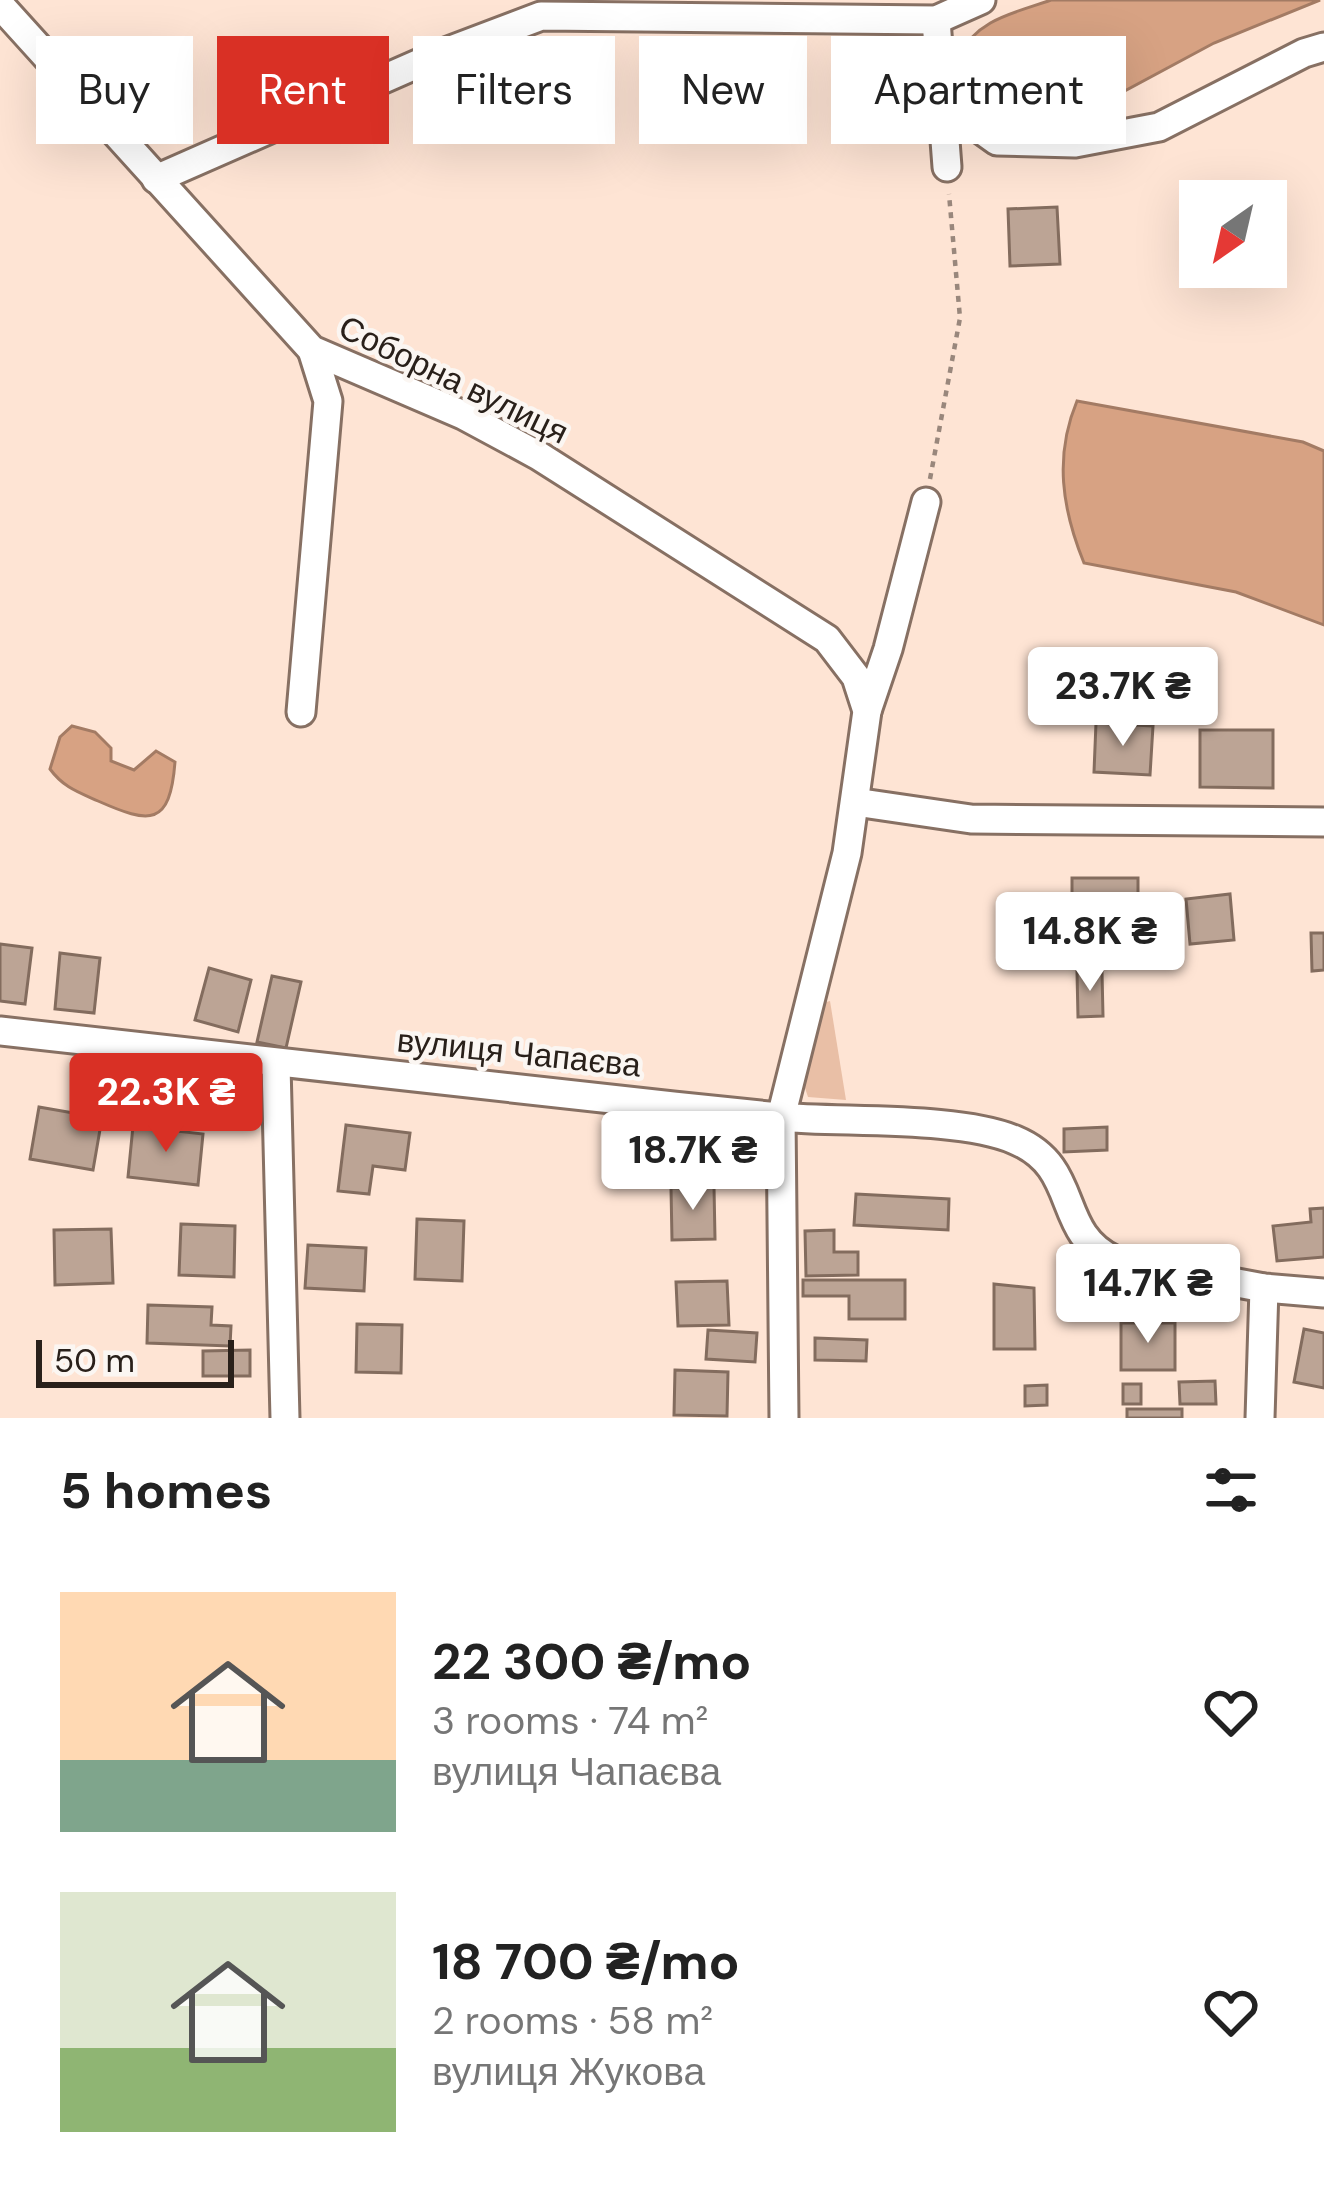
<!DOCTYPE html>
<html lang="en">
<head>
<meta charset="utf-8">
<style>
  body { margin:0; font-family:"DM Sans",sans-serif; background:#f6f6f6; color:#222; height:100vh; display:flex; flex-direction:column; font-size:45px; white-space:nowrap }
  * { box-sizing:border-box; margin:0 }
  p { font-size:39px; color:#767676 }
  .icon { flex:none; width:66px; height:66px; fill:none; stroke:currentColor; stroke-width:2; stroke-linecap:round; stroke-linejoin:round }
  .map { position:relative; height:1418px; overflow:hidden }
  .panel { display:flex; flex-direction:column; background:#fff; flex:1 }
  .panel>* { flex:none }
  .hud { position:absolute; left:36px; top:36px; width:1254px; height:108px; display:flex; gap:24px }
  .needle { width:78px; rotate:214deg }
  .buttons { position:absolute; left:1179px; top:180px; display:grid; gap:24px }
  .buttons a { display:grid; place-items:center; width:108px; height:108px; border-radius:0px; background:#fff; box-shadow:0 12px 48px #0002; font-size:60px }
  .scale { position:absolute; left:36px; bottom:30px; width:198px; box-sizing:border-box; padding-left:12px; border:6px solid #29201a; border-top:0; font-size:33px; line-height:42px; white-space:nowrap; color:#29201a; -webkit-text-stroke:9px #fbf6f2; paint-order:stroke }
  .price { position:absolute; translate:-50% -102px; padding:0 27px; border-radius:12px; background:#fff; color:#222; font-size:39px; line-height:78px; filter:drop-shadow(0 3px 6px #0008) }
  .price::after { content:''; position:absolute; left:50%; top:72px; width:36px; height:27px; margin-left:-18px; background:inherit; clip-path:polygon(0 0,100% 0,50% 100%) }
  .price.active { background:#d93025; color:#fff }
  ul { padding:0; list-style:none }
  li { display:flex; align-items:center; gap:36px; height:300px; padding:0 60px }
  li span { display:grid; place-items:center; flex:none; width:336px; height:240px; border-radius:0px; color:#555 }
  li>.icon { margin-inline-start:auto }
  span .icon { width:144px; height:144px; fill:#fffc; stroke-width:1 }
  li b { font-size:51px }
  h2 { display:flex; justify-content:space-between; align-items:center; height:144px; padding:0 60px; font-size:51px }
  .pill { padding:0 42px; border-radius:0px; background:#fff; box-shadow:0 12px 48px #0002; font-size:42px; line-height:108px }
  .pill.active { background:#d93025; color:#fff }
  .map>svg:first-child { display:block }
</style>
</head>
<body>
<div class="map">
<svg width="1324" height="1418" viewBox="0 0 1324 1418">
  <rect width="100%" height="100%" fill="#fee4d4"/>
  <path fill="#e9bfa6" d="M830,1001L846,1100L808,1097L803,1082L819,1004Z"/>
  <g fill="#d7a283" stroke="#a37b64" stroke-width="3">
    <path d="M1051,0H1320L1214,43L1091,109L1050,117L1006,110L974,91L959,56C977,19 1014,13 1051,0Z"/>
    <path d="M1077,401L1303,442L1324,451V625L1236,592L1084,563C1062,509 1054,456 1077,401Z"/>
    <path d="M72,726L95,732L111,748V761L134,770L156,751L175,762C170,827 150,824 98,801C78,792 63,787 50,769L60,737Z"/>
  </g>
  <g fill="#bca495" stroke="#836c5e" stroke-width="3">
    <path d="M1057,207L1060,264L1010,266L1008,209Z"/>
    <path d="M1096,723L1153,726L1150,775L1094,772Z"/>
    <path d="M1200,730H1273V788L1200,787Z"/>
    <path d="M1072,878H1138V941H1083V913H1072Z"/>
    <path d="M1230,894L1234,940L1190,944L1186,899Z"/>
    <path d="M1311,933H1324V970L1312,971Z"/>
    <path d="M0,944L32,948L25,1004L0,1001Z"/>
    <path d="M60,953L100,958L94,1013L55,1009Z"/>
    <path d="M209,968L251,980L238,1032L195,1020Z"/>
    <path d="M1077,972H1102L1103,1016L1078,1017Z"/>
    <path d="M272,976L301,982L286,1048L257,1042Z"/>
    <path d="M39,1107L102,1118L93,1170L30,1159Z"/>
    <path d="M346,1125L410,1133L405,1170L373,1166L369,1194L338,1191Z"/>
    <path d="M133,1126L203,1134L198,1185L128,1177Z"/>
    <path d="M1107,1127V1150L1064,1152V1129Z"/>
    <path d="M714,1187L715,1239L672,1240L671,1188Z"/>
    <path d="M856,1194L949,1199L948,1230L854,1225Z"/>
    <path d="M1324,1208V1257L1277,1261L1273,1226L1311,1222L1310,1209Z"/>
    <path d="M417,1219L464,1221L462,1281L415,1279Z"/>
    <path d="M181,1224L235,1226L234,1277L179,1275Z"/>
    <path d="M111,1229L113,1283L55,1285L54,1230Z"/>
    <path d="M834,1230V1252H858V1275L806,1276L805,1231Z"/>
    <path d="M308,1245L366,1248L364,1291L305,1288Z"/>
    <path d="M803,1280H905V1319H849V1296H803Z"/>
    <path d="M727,1281L729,1325L678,1326L676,1282Z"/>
    <path d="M994,1284L1034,1288L1035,1349H994Z"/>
    <path d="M148,1305L212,1307L211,1325L231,1326L230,1346L147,1343Z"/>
    <rect x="1121" y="1323" width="54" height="47"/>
    <path d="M357,1324L402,1325L401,1373L356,1372Z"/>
    <path d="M1304,1329L1324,1333V1388L1294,1382Z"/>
    <path d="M708,1330L757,1333L755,1362L706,1359Z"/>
    <path d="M815,1338L867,1340L866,1361L815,1360Z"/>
    <path d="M250,1350V1376H203V1351Z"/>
    <path d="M675,1370L728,1372L727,1416L674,1415Z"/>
    <path d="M1215,1381L1216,1404H1180L1179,1382Z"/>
    <rect x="1123" y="1384" width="18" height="20"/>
    <path d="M1047,1385V1405L1025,1406V1386Z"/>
    <rect x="1127" y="1409" width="55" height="9"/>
  </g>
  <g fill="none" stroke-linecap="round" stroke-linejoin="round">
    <defs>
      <g id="minor">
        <path d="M0,5L312,350L463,415L539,456L827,639L856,677L867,711L847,853L781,1117L784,1418"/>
        <path d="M936,20L941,87L962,116L997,141L1075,143L1159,127L1304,53L1324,47"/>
        <path d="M941,88L947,167"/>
        <path d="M156,179L438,55L541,16L936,20L981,0"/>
        <path d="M867,711L888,649L926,502"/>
        <path d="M301,712L328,401L312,350"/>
        <path d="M855,802L971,819L1324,822"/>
        <path d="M0,1031C259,1062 519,1090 779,1117C843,1123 959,1116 1015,1140C1082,1168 1054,1232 1114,1260L1264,1288L1324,1293"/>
        <path d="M276,1065L285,1418"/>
        <path d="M1260,1418L1264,1288"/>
      </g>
    </defs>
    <use href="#minor" stroke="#877063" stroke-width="33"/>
    <path stroke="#99877c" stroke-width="4.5" stroke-dasharray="6 6" stroke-linecap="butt" d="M930,479L960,318L949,194"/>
    <use href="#minor" stroke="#fff" stroke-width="27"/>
  </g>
  <g text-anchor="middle" stroke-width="9" stroke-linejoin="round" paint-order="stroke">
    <g font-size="33" fill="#29201a" stroke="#fbf6f2">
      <text transform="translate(454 379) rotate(26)" y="12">Соборна вулиця</text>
      <text transform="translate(519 1052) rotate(6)" y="12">вулиця Чапаєва</text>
    </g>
  </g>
</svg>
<div class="buttons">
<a><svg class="needle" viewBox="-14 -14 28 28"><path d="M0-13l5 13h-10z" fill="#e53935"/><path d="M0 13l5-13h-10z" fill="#767676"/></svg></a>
</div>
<div class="scale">50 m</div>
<b class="price" style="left:1123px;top:749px">23.7K ₴</b>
<b class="price" style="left:1090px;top:994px">14.8K ₴</b>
<b class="price active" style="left:166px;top:1155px">22.3K ₴</b>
<b class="price" style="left:693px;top:1213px">18.7K ₴</b>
<b class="price" style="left:1148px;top:1346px">14.7K ₴</b>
<div class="hud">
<a class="pill">Buy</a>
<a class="pill active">Rent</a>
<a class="pill">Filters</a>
<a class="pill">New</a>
<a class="pill">Apartment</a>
</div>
</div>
<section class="panel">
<h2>5 homes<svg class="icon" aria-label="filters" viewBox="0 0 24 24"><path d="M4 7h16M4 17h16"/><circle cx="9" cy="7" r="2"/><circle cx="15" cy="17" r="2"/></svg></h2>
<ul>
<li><span style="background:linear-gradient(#ffd9b3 70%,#7fa58c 0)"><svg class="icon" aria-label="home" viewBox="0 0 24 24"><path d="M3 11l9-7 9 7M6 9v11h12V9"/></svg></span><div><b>22 300 ₴/mo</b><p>3 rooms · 74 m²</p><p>вулиця Чапаєва</p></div><svg class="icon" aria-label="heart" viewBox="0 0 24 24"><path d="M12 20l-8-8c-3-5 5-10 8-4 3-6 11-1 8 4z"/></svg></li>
<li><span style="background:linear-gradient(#dfe7d0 65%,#8fb573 0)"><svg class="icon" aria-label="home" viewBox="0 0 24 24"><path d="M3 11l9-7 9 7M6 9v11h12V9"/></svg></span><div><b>18 700 ₴/mo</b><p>2 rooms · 58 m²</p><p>вулиця Жукова</p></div><svg class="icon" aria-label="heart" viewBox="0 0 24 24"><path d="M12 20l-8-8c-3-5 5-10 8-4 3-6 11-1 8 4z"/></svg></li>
</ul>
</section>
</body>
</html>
